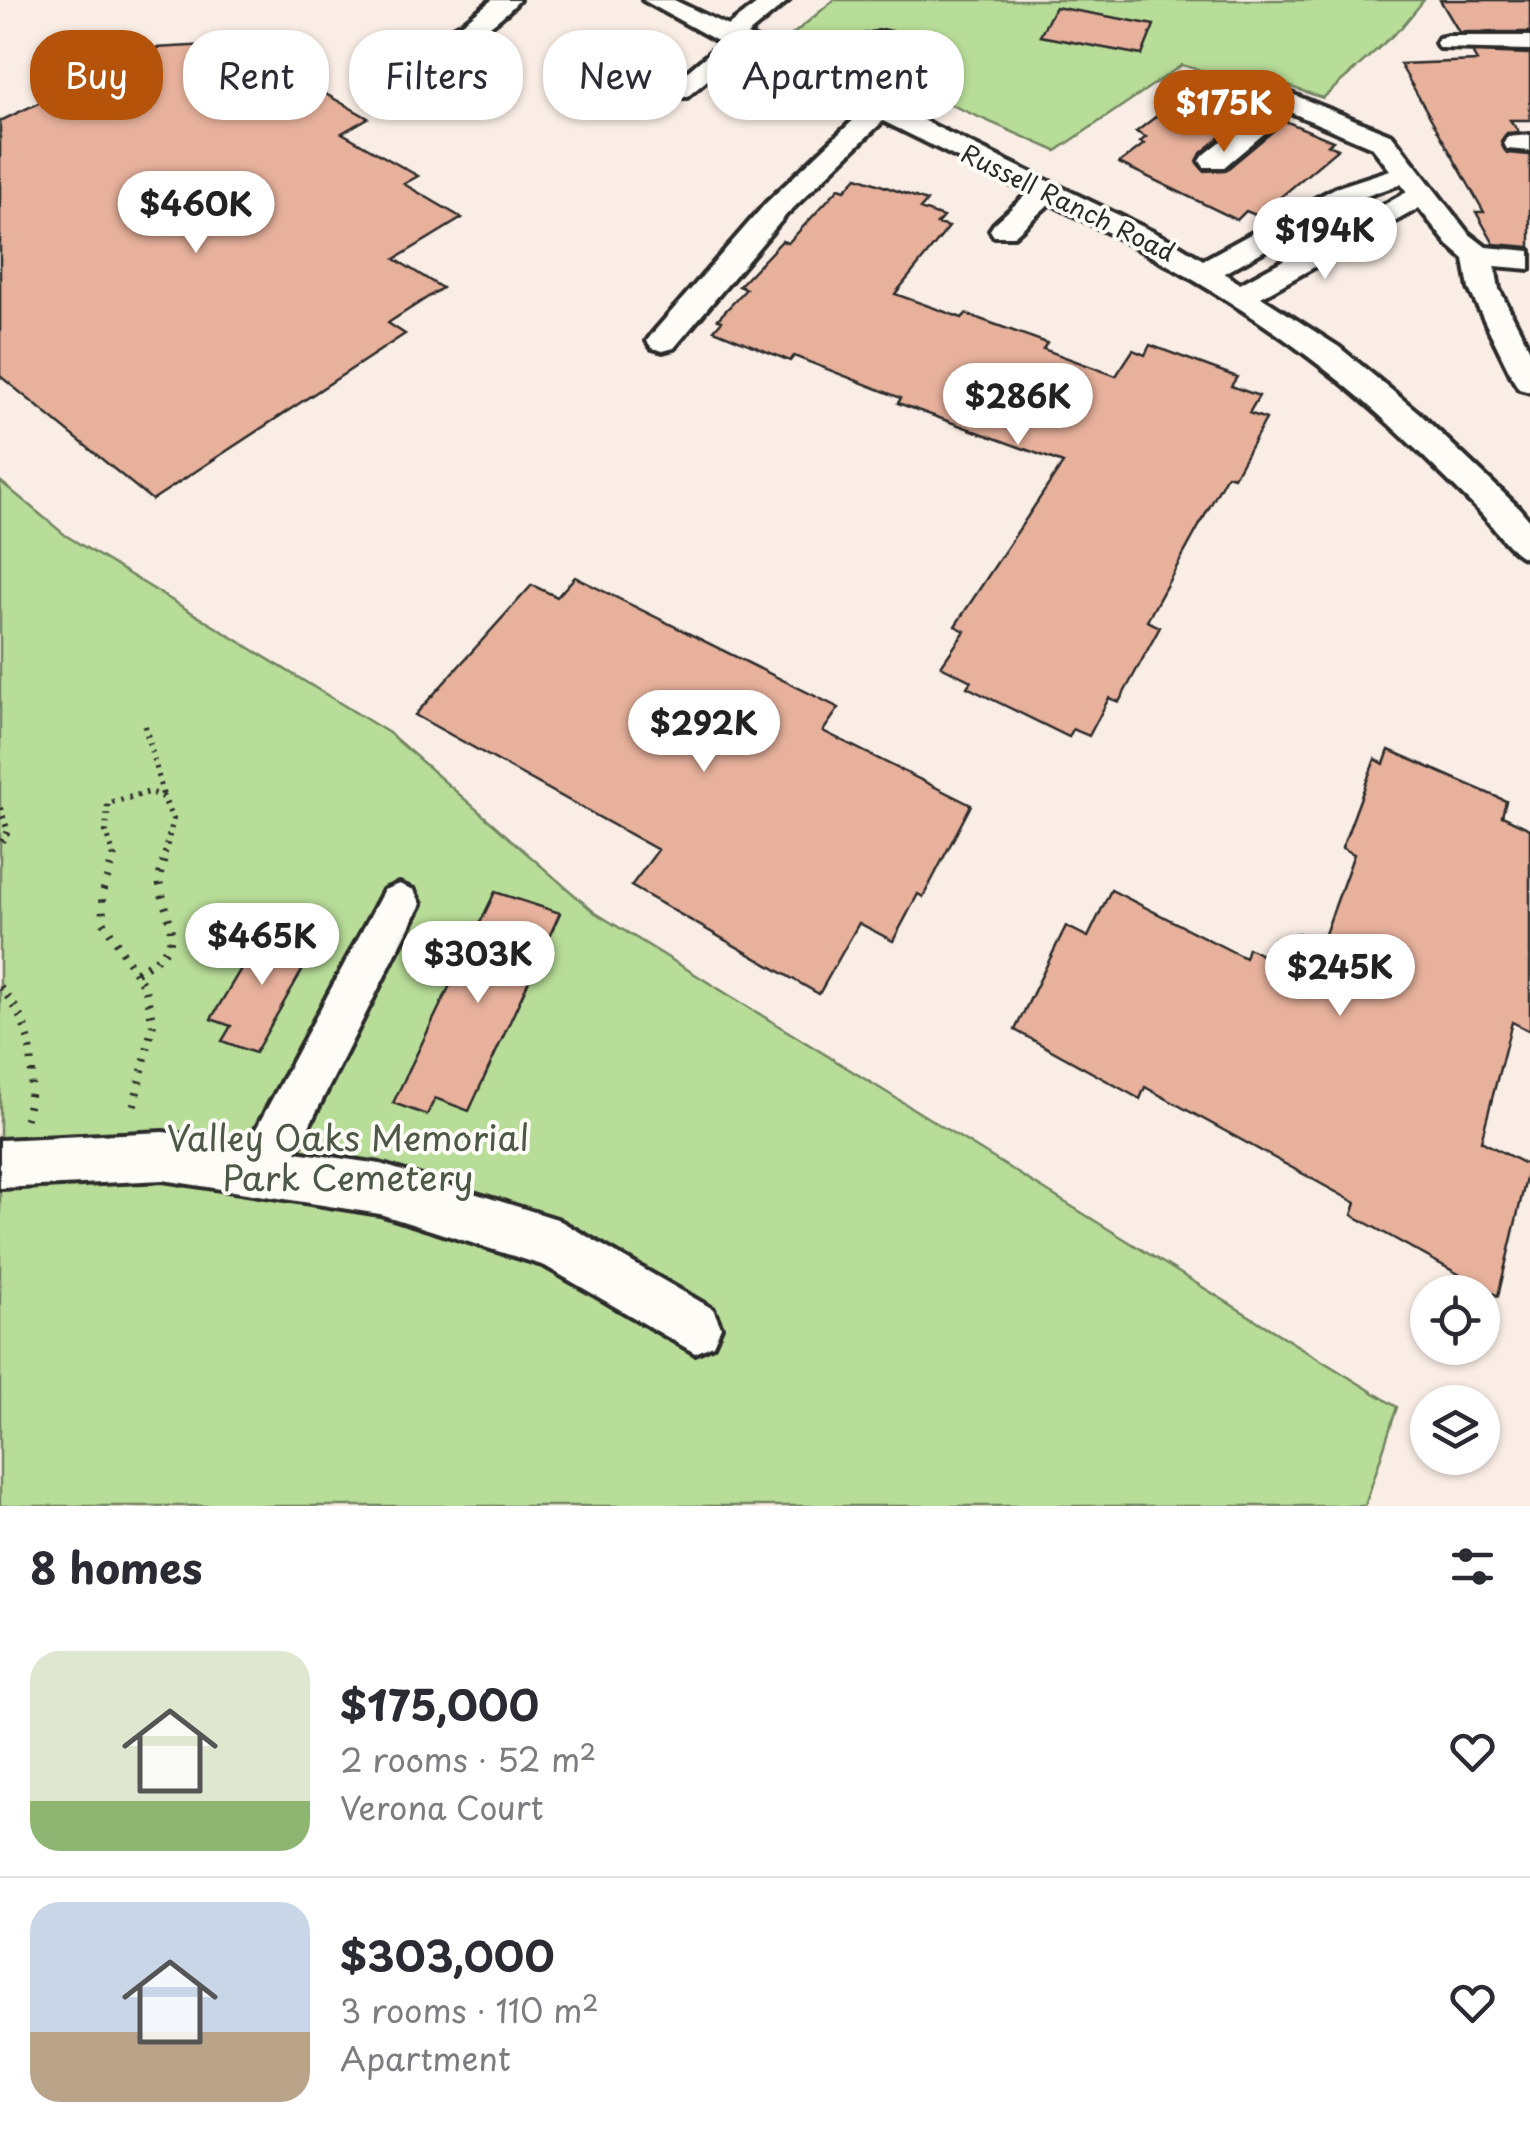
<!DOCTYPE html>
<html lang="en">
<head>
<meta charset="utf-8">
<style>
  body { margin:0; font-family:"Playpen Sans",sans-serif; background:#f7f7f7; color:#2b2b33; height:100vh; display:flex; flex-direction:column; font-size:38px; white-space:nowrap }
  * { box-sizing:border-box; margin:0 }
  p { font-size:32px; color:#7c7c81 }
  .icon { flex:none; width:55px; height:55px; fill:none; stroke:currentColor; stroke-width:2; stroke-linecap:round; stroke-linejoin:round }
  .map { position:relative; height:1506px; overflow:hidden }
  .drawer { display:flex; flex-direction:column; background:#fff; flex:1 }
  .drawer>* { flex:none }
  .guide { position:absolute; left:30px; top:30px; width:1000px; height:90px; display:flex; gap:20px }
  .fabs { position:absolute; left:1410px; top:1275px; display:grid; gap:20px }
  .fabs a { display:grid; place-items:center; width:90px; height:90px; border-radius:50%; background:#fff; box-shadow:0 2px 8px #0004; font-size:50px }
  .price { position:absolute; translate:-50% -85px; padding:0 22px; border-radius:35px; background:#fff; color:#222; font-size:32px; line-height:65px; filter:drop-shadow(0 2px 5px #0008) }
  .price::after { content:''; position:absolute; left:50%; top:60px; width:30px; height:22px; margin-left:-15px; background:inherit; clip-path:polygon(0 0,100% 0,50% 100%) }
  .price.active { background:#b45309; color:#fff }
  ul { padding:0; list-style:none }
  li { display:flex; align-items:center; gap:30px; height:250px; padding:0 30px }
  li+li { border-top:2px solid #e1e1e2 }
  li span { display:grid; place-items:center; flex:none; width:280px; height:200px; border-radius:30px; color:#555 }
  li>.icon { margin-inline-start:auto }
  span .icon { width:120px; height:120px; fill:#fffc; stroke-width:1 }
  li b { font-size:42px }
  h2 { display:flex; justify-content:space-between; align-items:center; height:120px; padding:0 30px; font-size:42px }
  .pill { padding:0 35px; border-radius:40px; background:#fff; box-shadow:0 2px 8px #0004; font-size:35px; line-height:90px }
  .pill.active { background:#b45309; color:#fff }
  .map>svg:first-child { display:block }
</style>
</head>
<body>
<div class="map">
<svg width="1530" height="1506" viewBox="0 0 1530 1506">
  <rect width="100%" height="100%" fill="#f9ede5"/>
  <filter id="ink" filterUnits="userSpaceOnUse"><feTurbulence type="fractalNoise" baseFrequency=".01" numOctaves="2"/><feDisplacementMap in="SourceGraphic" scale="20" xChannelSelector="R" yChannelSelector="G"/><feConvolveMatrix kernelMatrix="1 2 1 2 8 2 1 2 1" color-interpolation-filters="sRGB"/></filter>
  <g filter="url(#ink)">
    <g fill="#b8dd98" stroke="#728462" stroke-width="2.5">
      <path d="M834,0H1424L1401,28L1323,98L1256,75L1250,84L1182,65L1056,151L792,35Z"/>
      <path d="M0,481L65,535L389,733L594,912L1397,1407L1365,1506H0Z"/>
    </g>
    <g fill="#e7b19c" stroke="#2b2b2b" stroke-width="2.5">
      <path d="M1440,0H1530V32H1459Z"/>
      <path d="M1055,7L1117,18L1154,25L1142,55L1040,36Z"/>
      <path d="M208,45L196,82L253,53L368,118L342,133L418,176L404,184L462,218L395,259L442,288L388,323L405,334L152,500L0,376V121L155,48Z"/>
      <path d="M1472,52L1530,54V120H1510L1519,132L1507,133L1501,141L1507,153L1530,155V247L1494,244L1476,212H1484L1400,64L1477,61Z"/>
      <path d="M1198,84L1256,108L1201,153L1197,163L1204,171L1226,170L1285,121L1333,141L1328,145L1338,149L1258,216L1246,211L1237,220L1119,163L1144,144L1140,142L1146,137L1136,132Z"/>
      <path d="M857,177L927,201L920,209L943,217L937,224L949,227L895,294L962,318L966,314L1047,343L1043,349L1116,376L1133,350L1145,355L1150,345L1237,377L1231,386L1259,396L1249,413L1266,419L1234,477L1227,475L1147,621L1160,627L1119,702L1109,698L1089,736L1073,729L1069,737L967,687L971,681L941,666L965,631L955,626L1063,463L898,403L901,398L794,356L790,361L714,330L722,321L718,319L746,289L739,286L782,241L788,243L839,188L845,190Z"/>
      <path d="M575,577L839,708L823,731L971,805L923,897L918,894L893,941L859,923L819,994L631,886L658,850L415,715L532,585L557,597Z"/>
      <path d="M1389,750L1506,801L1502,816L1530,829V1031L1512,1022L1481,1141L1529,1166L1498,1296L1352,1215L1356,1203L1145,1087L1140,1099L1015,1030L1066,926L1088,937L1111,890L1245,958L1248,948L1267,958L1274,939L1298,933L1321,945L1354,854L1342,848L1375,759L1384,764Z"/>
      <path d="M495,892L560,913L469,1111L435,1098L427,1115L393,1103Z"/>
      <path d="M265,928L316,946L255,1053L222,1041L231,1026L211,1019Z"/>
    </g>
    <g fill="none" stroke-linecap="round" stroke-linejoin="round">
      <defs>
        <g id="minor">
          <path d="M492,0H519C502,21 430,73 404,66L400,61L404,56L464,22Z"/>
          <path d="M643,0H674L728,26L762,0H789L747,35L798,60L820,47L883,32L892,34L895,39L892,44L838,57L817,69L1172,241L1203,260L1335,188L1390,170L1372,147L1290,112L1224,167H1204L1200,161L1204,155L1269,103L1245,89L1249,84H1267L1392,135L1468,233L1486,247L1530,251V269L1495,266L1499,289L1530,350V392L1519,389L1514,381L1469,289L1464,259L1448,245L1419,208L1261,297L1339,347L1418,412L1519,508L1530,521V560C1508,553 1493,524 1476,508C1425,458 1375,407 1318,364C1236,300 1143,249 1050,203L1014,236H994L990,230L994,224L1028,193L883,121L786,215L674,348L663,351L652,348L647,341L652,334L766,203L863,111L741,52L687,97H669L665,92L669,87L721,43ZM1401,184L1407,192L1240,284L1224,273L1355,200Z"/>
          <path d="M1448,36H1530V50L1439,48L1436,43L1439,38Z"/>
          <path d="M1530,135V151L1507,149L1504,143L1507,137Z"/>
          <path d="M399,884L414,890L421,904L296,1152L380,1164L557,1219L713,1309L721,1327L713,1345L695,1353L545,1266L380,1214L163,1180L0,1188V1140L163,1132L248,1144L384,890Z"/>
        </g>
      </defs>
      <use href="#minor" stroke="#2b2b2b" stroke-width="8"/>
      <g stroke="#2b2b2b" stroke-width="6" stroke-dasharray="2.5 6" stroke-linecap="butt">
        <path d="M145,726L163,795"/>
        <path d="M0,808L8,831L0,845"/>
        <path d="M114,857L106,832L108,803L150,792L163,797L173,819L164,857"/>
      </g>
      <g stroke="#2b2b2b" stroke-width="8" stroke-dasharray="2.5 9" stroke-linecap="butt">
        <path d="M114,855L102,896L103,921L145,988L153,1024L132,1113"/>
        <path d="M136,972C187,945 170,931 160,886C158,876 163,865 165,855"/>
        <path d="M0,987C36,1028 37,1071 25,1122"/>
      </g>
      <use href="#minor" fill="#fdfcf7" fill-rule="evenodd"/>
    </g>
  </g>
  <g text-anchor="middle" stroke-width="8" stroke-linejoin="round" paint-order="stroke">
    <g font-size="25" fill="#2b2b2b" stroke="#fdfcf7">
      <text transform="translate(1068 203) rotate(26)" y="9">Russell Ranch Road</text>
    </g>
    <g font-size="35" fill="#4e5846" stroke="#fdfcf7">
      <text x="348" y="1151">Valley Oaks Memorial<tspan x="348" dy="40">Park Cemetery</tspan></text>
    </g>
  </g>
</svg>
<div class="fabs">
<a><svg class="icon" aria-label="locate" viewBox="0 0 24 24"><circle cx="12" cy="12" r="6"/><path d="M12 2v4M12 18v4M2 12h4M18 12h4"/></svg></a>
<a><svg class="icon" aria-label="layers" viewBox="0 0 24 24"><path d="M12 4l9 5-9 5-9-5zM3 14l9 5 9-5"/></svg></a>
</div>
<b class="price active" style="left:1224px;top:155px">$175K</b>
<b class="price" style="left:196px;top:256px">$460K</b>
<b class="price" style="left:1325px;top:282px">$194K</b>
<b class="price" style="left:1018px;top:448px">$286K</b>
<b class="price" style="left:704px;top:775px">$292K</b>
<b class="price" style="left:262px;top:988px">$465K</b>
<b class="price" style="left:478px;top:1006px">$303K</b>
<b class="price" style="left:1340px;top:1019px">$245K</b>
<div class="guide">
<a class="pill active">Buy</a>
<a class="pill">Rent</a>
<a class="pill">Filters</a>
<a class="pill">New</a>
<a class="pill">Apartment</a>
</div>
</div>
<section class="drawer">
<h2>8 homes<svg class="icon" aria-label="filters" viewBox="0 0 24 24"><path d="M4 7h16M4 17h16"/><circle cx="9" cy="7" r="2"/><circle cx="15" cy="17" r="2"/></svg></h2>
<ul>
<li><span style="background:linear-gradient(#dfe7d0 75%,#8fb573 0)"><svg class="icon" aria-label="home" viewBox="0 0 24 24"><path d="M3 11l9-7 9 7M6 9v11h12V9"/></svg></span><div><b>$175,000</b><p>2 rooms · 52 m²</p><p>Verona Court</p></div><svg class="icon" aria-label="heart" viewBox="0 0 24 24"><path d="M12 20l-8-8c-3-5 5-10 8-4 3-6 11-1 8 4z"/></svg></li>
<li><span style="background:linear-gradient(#c9d6e8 65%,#b9a48a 0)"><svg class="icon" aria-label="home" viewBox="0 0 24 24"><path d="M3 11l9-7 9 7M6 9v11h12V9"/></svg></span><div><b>$303,000</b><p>3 rooms · 110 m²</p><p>Apartment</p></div><svg class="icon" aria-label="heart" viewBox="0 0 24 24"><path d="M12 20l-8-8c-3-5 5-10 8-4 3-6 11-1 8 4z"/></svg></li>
</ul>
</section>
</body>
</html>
